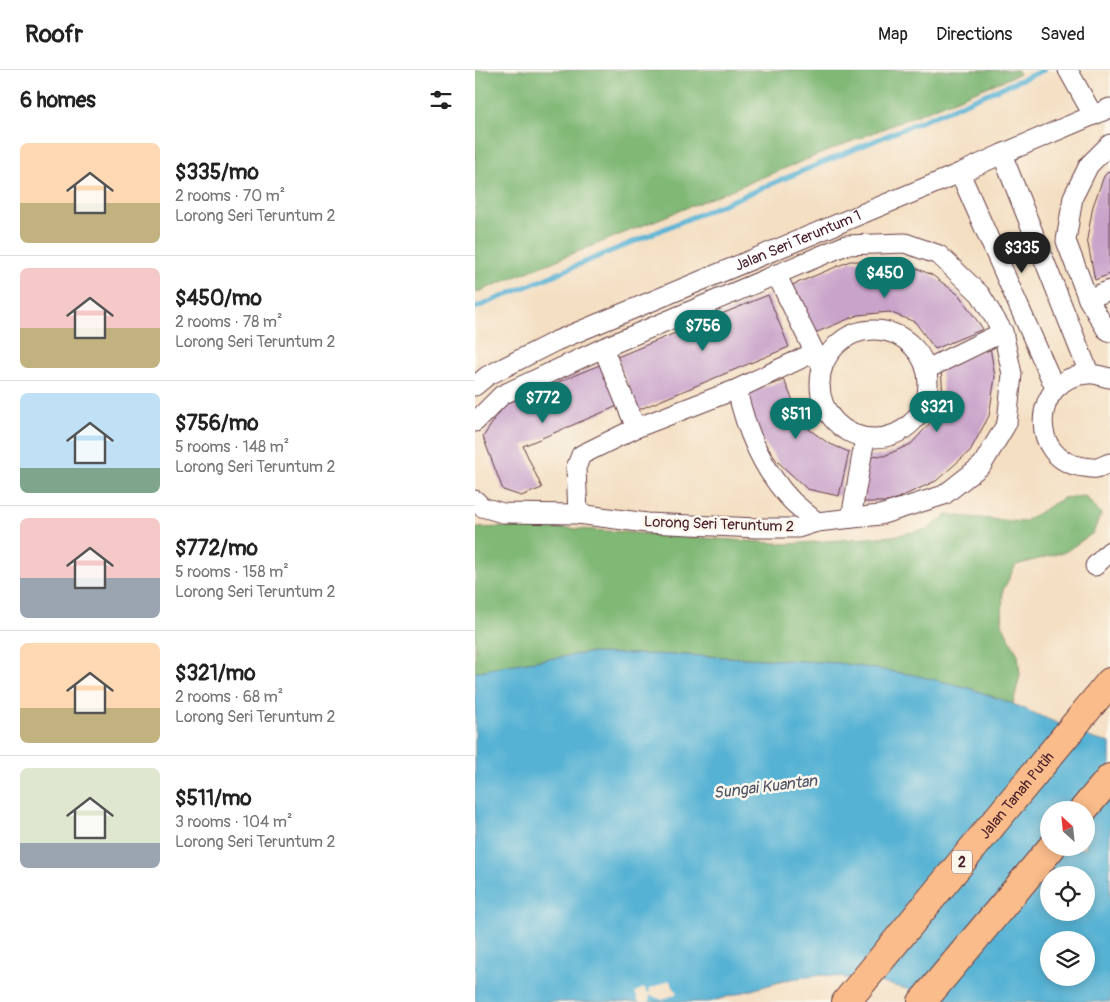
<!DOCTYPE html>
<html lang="en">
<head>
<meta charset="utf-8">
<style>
  body { margin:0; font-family:Pangolin,sans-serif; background:#f6f6f6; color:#222; height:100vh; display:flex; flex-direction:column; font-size:19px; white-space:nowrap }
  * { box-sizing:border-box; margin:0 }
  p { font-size:16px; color:#767676 }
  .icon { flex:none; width:28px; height:28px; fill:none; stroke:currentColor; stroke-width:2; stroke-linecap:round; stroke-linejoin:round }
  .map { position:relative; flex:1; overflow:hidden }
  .panel { display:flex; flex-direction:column; background:#fff; width:475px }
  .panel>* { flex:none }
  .needle { width:32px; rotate:333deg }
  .buttons { position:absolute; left:565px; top:731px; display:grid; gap:10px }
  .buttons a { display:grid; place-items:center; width:55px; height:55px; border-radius:50%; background:#fff; box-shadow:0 2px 12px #0003; font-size:25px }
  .price { position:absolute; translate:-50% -42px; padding:0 11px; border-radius:18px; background:#0f766e; color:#fff; font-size:16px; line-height:32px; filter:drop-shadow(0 1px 2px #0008) }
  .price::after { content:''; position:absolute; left:50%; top:30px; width:15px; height:11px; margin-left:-8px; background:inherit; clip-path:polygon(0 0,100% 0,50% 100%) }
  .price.selected { background:#222; color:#fff }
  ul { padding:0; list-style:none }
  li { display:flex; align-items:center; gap:15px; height:125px; padding:0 20px }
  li+li { border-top:1px solid #e0e0e0 }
  li span { display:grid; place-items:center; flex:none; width:140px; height:100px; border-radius:8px; color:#555 }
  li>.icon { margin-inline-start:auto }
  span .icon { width:60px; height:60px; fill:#fffc; stroke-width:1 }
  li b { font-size:21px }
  h2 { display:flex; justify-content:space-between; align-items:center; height:60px; padding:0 20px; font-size:21px }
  header { display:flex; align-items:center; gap:30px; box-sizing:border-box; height:70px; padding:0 25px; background:#fff; border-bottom:1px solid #e0e0e0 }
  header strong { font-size:24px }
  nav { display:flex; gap:28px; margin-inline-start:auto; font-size:18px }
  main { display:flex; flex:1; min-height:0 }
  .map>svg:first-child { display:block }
</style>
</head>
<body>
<header>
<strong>Roofr</strong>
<nav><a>Map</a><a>Directions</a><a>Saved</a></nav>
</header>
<main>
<section class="panel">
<h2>6 homes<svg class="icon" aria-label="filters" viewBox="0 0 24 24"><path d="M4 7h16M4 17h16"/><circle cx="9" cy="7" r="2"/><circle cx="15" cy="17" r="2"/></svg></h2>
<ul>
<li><span style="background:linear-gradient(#ffd9b3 60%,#c2b280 0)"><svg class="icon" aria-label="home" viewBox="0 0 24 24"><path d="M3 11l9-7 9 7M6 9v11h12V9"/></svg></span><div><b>$335/mo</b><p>2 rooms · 70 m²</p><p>Lorong Seri Teruntum 2</p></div></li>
<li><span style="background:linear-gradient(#f6c9c9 60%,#c2b280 0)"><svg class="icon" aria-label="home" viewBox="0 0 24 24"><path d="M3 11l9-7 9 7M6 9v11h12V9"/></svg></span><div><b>$450/mo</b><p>2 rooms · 78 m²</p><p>Lorong Seri Teruntum 2</p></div></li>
<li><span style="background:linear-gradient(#bfe0f5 75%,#7fa58c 0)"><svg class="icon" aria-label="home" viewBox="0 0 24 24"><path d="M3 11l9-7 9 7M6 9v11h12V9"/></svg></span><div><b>$756/mo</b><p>5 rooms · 148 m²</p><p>Lorong Seri Teruntum 2</p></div></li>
<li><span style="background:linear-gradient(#f6c9c9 60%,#9aa5b1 0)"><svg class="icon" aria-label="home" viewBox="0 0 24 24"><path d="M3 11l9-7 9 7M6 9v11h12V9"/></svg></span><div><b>$772/mo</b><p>5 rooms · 158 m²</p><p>Lorong Seri Teruntum 2</p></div></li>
<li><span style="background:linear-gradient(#ffd9b3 65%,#c2b280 0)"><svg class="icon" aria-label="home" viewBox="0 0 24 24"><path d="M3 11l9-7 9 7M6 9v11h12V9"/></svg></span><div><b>$321/mo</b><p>2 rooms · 68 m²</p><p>Lorong Seri Teruntum 2</p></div></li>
<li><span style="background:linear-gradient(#dfe7d0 75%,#9aa5b1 0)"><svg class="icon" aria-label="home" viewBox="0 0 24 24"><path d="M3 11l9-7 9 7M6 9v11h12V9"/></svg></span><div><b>$511/mo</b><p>3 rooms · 104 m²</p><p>Lorong Seri Teruntum 2</p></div></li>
</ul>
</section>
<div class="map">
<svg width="635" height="932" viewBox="0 0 635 932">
  <rect width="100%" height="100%" fill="#fbf7ec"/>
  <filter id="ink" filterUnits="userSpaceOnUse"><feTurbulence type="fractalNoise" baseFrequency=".02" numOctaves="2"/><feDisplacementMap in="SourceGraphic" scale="10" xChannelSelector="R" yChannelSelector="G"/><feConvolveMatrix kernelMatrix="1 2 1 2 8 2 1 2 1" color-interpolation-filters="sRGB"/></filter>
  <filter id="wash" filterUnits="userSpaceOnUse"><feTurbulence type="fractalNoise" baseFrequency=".0096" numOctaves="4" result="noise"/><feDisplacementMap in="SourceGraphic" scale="20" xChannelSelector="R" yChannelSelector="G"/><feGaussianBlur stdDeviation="1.12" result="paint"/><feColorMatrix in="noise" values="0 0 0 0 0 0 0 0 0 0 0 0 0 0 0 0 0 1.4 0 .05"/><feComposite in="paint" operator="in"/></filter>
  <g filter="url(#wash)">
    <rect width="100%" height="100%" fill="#f4dfc3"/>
    <g fill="#80b876" stroke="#656c50">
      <path d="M0,0H543L544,4L0,223Z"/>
      <path d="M610,426L626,444L618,463L590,482L541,495L528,520L527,554L543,585L545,605L538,634L491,617L439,605L364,593L211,585L113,583L33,595L0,602V458L62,456L313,474L418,466L453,459L472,445L548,452L588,428Z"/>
    </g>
    <path fill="#56b2d4" stroke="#506880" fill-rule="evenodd" d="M113,583L211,585L364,593L439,605L491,617L538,634L619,669L635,673V932H484L403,912L348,905L315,909L234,932H0V602L33,595ZM574,740H611V778H574ZM574,805H611V842H574ZM574,870H611V908H574Z"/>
    <path fill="#f4dfc3" d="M194,910L202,923L188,930L177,926L174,927L175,932H164L160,922L169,918L173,923L175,922L174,919Z"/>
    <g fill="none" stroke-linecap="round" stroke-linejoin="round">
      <path stroke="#56b2d4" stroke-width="5" d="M0,238L569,0"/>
    </g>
    <g id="blocks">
      <g fill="#c9a3ca">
        <path d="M635,100V204L620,210L612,169L618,136L629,106Z"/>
        <path d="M375,191L427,192L457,205L484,225L508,259L460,279L440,252L414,242L383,245L335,265L315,216Z"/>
        <path d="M293,225L314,277L163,340L142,287Z"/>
        <path d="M515,277L520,307L514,346L495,381L461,411L414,432H389V385L409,386L436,374L457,351L468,327L466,298Z"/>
        <path d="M127,294L145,335L48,376L67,418L46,426L28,420L8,367L30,334Z"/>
        <path d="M309,310L321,338L335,360L353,373L374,382L364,426L332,419L302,391L282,362L268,325Z"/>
      </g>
    </g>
  </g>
  <g filter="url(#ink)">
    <use href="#blocks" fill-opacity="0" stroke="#643c42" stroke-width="1"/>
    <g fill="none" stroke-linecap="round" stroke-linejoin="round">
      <defs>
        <g id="minor">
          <path d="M593,0L618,45"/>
          <path d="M635,74L614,95L598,127L591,171L613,229L631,259L635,262"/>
          <path d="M527,84L614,303"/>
          <path d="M485,103L580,318"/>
          <path d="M301,204L345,293"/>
          <path d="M613,229L635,220"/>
          <circle cx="399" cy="314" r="54"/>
          <path d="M128,278L161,358"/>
          <path d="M452,299L528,262"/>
          <path d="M635,308C628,307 620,303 613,304C556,307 552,391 609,397C613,397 617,399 621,398C625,398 631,394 635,393"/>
          <path id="s1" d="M0,316L12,306L81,271L485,103L527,84L635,38"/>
          <path d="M262,319C270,359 289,403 318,432C326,439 334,446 342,452"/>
          <path d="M0,352L27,325L128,278L371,175L430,173L464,185L505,224L528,262L537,304L532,353L507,395L469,425L405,445L342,452L323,458H282L172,453L103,444L28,443L7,437L0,430"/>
          <path d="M103,444L101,398L106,385L161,358L262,319L340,282"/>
          <path d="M376,448L390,368"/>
          <path d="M620,496L635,481"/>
        </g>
        <g id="highway">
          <path d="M608,740L635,708"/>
          <path id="s2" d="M371,932L635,612"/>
          <path d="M447,932L576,778"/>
        </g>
      </defs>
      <use href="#minor" stroke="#643c42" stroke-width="21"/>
      <use href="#highway" stroke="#643c42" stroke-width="30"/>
      <use href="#minor" stroke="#fff" stroke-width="19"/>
      <use href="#highway" stroke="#f9bc8a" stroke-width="28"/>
    </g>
  </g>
  <g text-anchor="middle" stroke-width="5" stroke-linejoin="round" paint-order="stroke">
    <rect fill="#fbf7ec" stroke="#7f6065" stroke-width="1" x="477" y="780.5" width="20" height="23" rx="4"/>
    <g font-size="14" font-weight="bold" fill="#4a1f2b">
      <text x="487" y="797">2</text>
    </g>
    <g font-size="15" fill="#4a1f2b" stroke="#fbf7ec">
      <text dy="5" stroke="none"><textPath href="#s1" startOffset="355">Jalan Seri Teruntum 1</textPath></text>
      <text transform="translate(244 454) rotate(2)" y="5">Lorong Seri Teruntum 2</text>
      <text dy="5" stroke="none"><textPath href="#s2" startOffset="268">Jalan Tanah Putih</textPath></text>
    </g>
    <g font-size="16" font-style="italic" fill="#4e5266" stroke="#fbf7ec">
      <text transform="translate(290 716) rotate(-7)" y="6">Sungai Kuantan</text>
    </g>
  </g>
</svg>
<div class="buttons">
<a><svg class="needle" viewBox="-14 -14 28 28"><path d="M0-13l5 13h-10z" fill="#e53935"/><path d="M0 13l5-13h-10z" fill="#767676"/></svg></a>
<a><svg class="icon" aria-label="locate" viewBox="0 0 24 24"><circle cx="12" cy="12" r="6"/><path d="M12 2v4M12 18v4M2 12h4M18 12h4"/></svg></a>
<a><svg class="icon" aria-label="layers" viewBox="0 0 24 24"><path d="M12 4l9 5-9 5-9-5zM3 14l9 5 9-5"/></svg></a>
</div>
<b class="price selected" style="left:547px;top:204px">$335</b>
<b class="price" style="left:410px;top:229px">$450</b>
<b class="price" style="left:228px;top:282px">$756</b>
<b class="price" style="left:68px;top:354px">$772</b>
<b class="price" style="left:462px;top:363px">$321</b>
<b class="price" style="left:321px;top:370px">$511</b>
</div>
</main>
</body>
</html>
